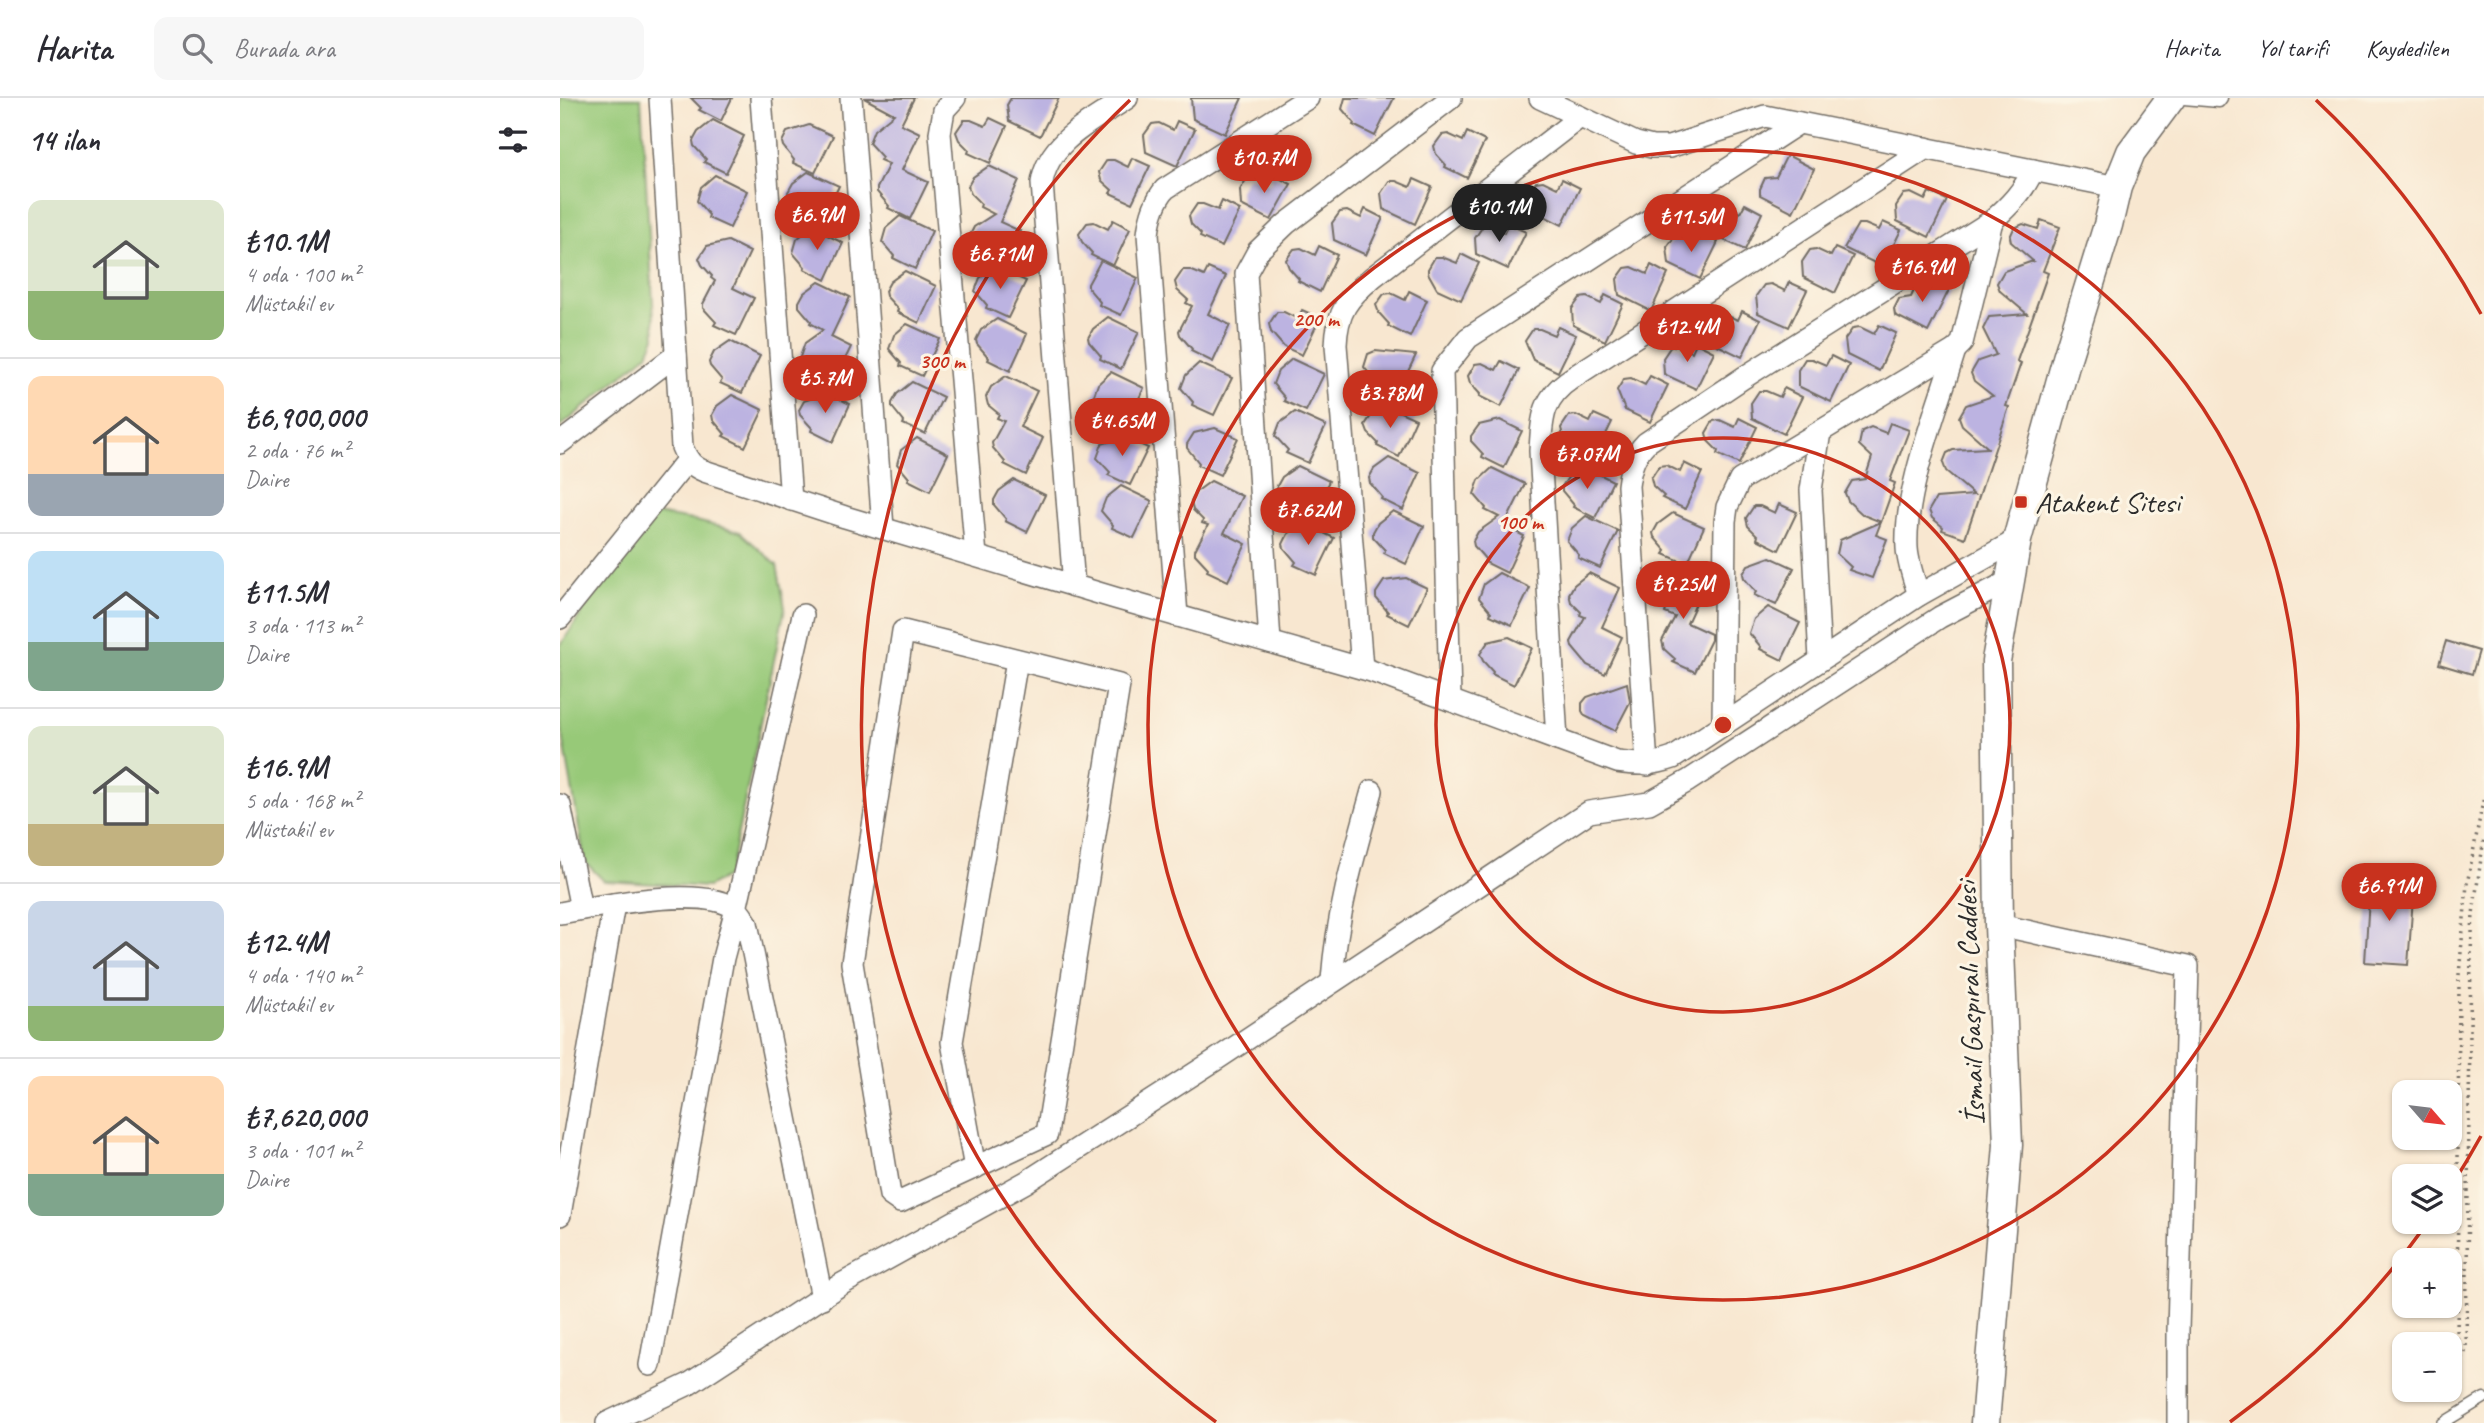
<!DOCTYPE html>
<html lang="tr">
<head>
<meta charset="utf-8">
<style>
  body { margin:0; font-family:Caveat,sans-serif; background:#f7f7f7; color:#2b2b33; height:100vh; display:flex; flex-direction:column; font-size:26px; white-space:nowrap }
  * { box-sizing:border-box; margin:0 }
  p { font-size:23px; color:#7c7c81 }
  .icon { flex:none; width:38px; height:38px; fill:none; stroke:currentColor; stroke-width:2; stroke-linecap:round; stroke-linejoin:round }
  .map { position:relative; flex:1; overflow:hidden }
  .sheet { display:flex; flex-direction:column; background:#fff; width:560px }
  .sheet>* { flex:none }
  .needle { width:46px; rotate:118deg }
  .tools { position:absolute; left:1832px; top:982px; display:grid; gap:14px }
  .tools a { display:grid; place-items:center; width:70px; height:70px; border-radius:14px; background:#fff; box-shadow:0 2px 5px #0004; font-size:35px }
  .price { position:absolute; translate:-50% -60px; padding:0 16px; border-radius:24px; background:#c8321e; color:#fff; font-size:23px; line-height:46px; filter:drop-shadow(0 2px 4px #0008) }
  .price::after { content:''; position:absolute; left:50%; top:42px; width:21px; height:16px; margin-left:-10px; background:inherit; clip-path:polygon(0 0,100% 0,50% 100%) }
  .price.on { background:#222; color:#fff }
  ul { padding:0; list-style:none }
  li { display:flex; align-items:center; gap:21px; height:175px; padding:0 28px }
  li+li { border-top:2px solid #e1e1e2 }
  li span { display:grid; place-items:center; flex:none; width:196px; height:140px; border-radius:14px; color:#555 }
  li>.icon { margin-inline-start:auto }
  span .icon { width:84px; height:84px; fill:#fffc; stroke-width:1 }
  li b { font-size:30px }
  h2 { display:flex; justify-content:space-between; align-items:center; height:84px; padding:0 28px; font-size:30px }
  header { display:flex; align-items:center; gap:42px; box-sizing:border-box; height:98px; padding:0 35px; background:#fff; border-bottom:2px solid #e1e1e2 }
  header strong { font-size:33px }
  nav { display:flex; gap:38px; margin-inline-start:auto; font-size:24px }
  .search { width:490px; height:63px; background:#f7f7f7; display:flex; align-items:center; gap:18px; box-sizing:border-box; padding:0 24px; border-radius:14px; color:#7c7c81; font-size:26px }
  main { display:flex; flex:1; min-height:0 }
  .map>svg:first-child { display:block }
</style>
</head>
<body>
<header>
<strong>Harita</strong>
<div class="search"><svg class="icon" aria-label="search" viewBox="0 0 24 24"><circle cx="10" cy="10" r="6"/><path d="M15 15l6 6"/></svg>Burada ara</div>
<nav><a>Harita</a><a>Yol tarifi</a><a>Kaydedilen</a></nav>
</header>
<main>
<section class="sheet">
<h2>14 ilan<svg class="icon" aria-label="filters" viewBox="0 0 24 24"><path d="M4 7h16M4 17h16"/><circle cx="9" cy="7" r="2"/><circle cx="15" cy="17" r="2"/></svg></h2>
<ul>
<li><span style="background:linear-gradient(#dfe7d0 65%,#8fb573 0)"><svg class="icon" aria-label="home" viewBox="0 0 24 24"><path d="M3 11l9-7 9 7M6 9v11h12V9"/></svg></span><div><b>₺10.1M</b><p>4 oda · 100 m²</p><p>Müstakil ev</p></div></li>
<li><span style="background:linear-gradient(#ffd9b3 70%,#9aa5b1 0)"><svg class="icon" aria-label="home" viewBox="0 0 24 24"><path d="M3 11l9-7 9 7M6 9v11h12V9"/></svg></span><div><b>₺6,900,000</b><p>2 oda · 76 m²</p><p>Daire</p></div></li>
<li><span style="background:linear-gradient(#bfe0f5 65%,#7fa58c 0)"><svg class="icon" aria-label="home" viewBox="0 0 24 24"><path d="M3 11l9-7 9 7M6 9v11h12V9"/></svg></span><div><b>₺11.5M</b><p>3 oda · 113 m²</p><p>Daire</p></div></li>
<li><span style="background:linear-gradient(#dfe7d0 70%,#c2b280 0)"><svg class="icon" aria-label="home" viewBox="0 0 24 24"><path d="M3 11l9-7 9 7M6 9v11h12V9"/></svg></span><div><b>₺16.9M</b><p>5 oda · 168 m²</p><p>Müstakil ev</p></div></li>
<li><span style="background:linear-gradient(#c9d6e8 75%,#8fb573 0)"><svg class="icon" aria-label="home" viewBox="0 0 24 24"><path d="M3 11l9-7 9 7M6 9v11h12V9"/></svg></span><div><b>₺12.4M</b><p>4 oda · 140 m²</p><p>Müstakil ev</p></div></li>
<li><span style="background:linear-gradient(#ffd9b3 70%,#7fa58c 0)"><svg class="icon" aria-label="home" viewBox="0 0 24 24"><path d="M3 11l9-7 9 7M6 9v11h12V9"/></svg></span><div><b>₺7,620,000</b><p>3 oda · 101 m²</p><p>Daire</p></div></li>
</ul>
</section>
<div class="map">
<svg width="1924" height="1325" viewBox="0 0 1924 1325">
  <rect width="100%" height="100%" fill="#fcf5e5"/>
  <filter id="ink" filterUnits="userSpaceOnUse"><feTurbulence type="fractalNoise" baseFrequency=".0143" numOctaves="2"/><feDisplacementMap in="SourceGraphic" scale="14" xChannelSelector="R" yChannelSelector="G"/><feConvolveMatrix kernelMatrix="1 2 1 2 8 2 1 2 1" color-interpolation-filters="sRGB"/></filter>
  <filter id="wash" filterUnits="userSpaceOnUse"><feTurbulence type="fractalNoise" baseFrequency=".00686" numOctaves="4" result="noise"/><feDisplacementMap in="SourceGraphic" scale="28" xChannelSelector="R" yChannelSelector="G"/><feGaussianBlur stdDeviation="1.57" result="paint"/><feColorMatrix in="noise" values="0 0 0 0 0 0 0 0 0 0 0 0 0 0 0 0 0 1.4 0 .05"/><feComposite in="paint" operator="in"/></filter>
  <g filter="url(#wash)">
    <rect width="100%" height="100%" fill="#f8e7d0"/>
    <g fill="#97c978" stroke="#617a52" stroke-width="2">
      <path d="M0,0H81L95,239L88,256L0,329Z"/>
      <path d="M90,415L132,422L180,434L217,467L225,510L169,777L148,789L44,783L25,764L0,621V548L57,460Z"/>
    </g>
    <g id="blocks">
      <g fill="#bcb3e1">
        <path d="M131,0H172L161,23L139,12L141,10Z"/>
        <path d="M304,0H354L341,26L360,35L342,72L368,84L350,121L328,110L329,108L317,94V90L329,66L320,62L322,59L309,45L314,32L334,16Z"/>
        <path d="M451,0H499L480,38L449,23L447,7Z"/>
        <path d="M631,0H682L665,36L633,21Z"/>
        <path d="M785,0H834L815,38L793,27L794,25L782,11Z"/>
        <path d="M430,20L447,28L430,65L408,55L409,52L399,42L396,34L404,22H411L425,28Z"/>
        <path d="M153,22L184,38L166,75L144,64L146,61L134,48L133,43L138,34Z"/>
        <path d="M617,23L635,31L617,68L586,54L584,37L592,26L599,25L613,32Z"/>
        <path d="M249,27L273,38L255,75L233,65L234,62L223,48L222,44L227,34Z"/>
        <path d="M907,34L925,43L907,80L885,69L886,67L876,56L874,48L882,37L888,36L903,43Z"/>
        <path d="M1227,57L1254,71L1233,114L1200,97V91L1205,80L1216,79Z"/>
        <path d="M572,60L590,68L572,105L550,95L552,92L541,82L539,74L547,62H554L568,69Z"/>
        <path d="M429,68L459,82L440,124L460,133L442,170L421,160L422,157L410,143L409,139L414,129L434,116L420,109L421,106L411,96L408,88L413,79Z"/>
        <path d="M248,74L279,88L261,125L239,115L240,113L228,99V94L233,85Z"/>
        <path d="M155,77L187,93L170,130L148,120L149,117L137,103L141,89Z"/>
        <path d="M713,77L731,86L711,122L681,107L680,92L687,80L694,79L709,86Z"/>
        <path d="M854,81L872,89L855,126L823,111L821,95L829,83H836L850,89Z"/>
        <path d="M1002,81L1020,90L1002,127L980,116L981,114L971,104L969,95L976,84L983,83L997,90Z"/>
        <path d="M1369,94L1387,102L1369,139L1337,123L1336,108L1344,96L1351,95L1365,102Z"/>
        <path d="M662,103L680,112L662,149L640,139L641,136L631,126L629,118L637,106H643L658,112Z"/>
        <path d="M1185,106L1202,115L1185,152L1153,137L1151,121L1159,109H1166L1180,115Z"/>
        <path d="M805,111L823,120L806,157L774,142L772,125L780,114L787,113L801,120Z"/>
        <path d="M340,118L372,133L355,171L333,160L334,158L322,144L326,130Z"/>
        <path d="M553,122L570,131L553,168L531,157L532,155L522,144L519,136L527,125L534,124L548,131Z"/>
        <path d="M1481,122L1500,129L1483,173L1488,175L1457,263L1461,265L1446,308L1449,309L1405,440L1382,432L1383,429L1372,420L1369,412L1376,400L1414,397L1386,373L1383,365L1387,355L1393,352L1428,350L1402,327L1399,319L1406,307L1433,298L1414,283L1411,275L1418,263L1436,257L1423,231L1429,219L1467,216L1440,193L1437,185L1444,173L1473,163L1451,144L1450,139L1454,130L1463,126L1478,131Z"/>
        <path d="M1323,124L1341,132L1323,169L1284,150L1298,126H1305L1319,132Z"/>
        <path d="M948,126L966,134L948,171L916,156L915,140L923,128H930L944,135Z"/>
        <path d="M251,129L283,145L266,182L244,171L245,169L233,155L237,141Z"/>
        <path d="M1140,135L1158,144L1140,181L1109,166L1107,149L1115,138L1122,137L1136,144Z"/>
        <path d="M168,143L190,154L173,190L194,200L176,237L154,227L156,224L143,210V206L155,183L151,180L152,178L142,167L139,160L147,148Z"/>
        <path d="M759,148L777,157L760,194L738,183L739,181L729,170L726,162L734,151L741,150L755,157Z"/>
        <path d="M1275,150L1293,158L1275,195L1243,179L1242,164L1250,152L1256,151L1271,158Z"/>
        <path d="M901,156L919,165L901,202L877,191L868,175V171L875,159H882L897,165Z"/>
        <path d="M541,162L578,180L561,217L539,207L540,204L528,190V186Z"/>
        <path d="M1091,167L1108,176L1091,213L1059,197L1057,181L1065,170L1072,169L1087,176Z"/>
        <path d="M435,169L466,183L448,220L426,210L427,207L415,193L420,180Z"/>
        <path d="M648,170L666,178L648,216L670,227L653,264L631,253L632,251L620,237L619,233L632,208L626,205L628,202L617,192L615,184L623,172H630L644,178Z"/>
        <path d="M345,173L376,188L359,225L337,214L338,211L326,198L325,193L330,184Z"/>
        <path d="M1366,180L1389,192L1368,234L1335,217L1334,211L1339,201L1351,199L1357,186Z"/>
        <path d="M259,184L290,199L271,239L291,249L273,286L251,275L252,272L240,259L245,245L263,232L250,225L251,223L239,209V204L244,195Z"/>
        <path d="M1229,184L1247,192L1229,229L1198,215L1196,198L1204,187L1211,186L1225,193Z"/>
        <path d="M849,193L867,202L850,239L828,228L829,226L819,215L816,207L824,196L831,195L845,202Z"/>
        <path d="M1045,197L1063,206L1045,243L1013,227L1012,211L1020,200L1027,199L1041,206Z"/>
        <path d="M742,212L760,220L742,257L724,249L711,234L709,226L717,214H724L738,221Z"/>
        <path d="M1182,213L1200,222L1182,259L1149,243V228L1157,216H1163L1178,222Z"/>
        <path d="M548,219L579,234L561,271L540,261L541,258L529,244L528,240L533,231Z"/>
        <path d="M437,221L467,236L450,273L428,262L429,260L417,246L416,242L421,232Z"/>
        <path d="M347,226L380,241L362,278L340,268L341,265L329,251L334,237Z"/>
        <path d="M1319,227L1336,235L1319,273L1287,257L1285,241L1293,230L1300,229L1314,236Z"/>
        <path d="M998,229L1016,237L998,274L973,262L965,243L973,231H980L994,237Z"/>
        <path d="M170,243L200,258L182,295L160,285L162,282L150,268L149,264L154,254Z"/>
        <path d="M1136,245L1154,254L1136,291L1104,276L1103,260L1111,248H1117L1132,254Z"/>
        <path d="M815,253L856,257L837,296L815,286L816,284L804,269L808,256Z"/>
        <path d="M1271,258L1289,267L1271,304L1238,288V272L1245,261H1252L1266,267Z"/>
        <path d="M732,261L764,276L746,313L724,303L725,300L713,286L718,273Z"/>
        <path d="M941,263L959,272L941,309L919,298L920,296L910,285L908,278L915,266L922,265L936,272Z"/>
        <path d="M639,265L672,280L654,317L632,307L633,304L621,290L626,277Z"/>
        <path d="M551,274L584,290L566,327L544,316L545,314L533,300L538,286Z"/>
        <path d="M446,278L477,293L460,329L483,340L466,377L444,366L445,364L433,350L432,345L444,323L437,320L439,316L428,307L426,299L431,289Z"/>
        <path d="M1090,278L1108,287L1090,324L1065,312L1057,292L1064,281L1071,280L1085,287Z"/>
        <path d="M352,284L383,299L365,336L343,326L344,324L332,309V305L337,296Z"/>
        <path d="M1224,290L1242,299L1224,336L1192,320L1191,305L1199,293H1206L1220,299Z"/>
        <path d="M267,295L290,306L273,344L251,333L252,330L240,317L239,312L244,303Z"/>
        <path d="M172,297L203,312L185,349L163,338L165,336L153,322L152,317L157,308Z"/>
        <path d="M836,312L856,321L839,359L817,348L818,345L808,335L805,327L813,315Z"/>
        <path d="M735,314L766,328L748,365L726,355L728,352L715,338L720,325Z"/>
        <path d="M1034,316L1052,324L1034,361L1012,351L1014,347L1003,338L1001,330L1009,318L1016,317L1030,324Z"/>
        <path d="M1179,320L1197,329L1179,366L1157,356L1158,353L1148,343L1146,335L1153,323L1160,322L1175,329Z"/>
        <path d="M940,322L962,333L944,370L922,359L923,356L911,343V338L919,327Z"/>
        <path d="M1330,325L1349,332L1330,383L1335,385L1321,424L1303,417L1288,403L1285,395L1292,383L1305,381L1312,359L1299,347L1302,333L1311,329L1326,335Z"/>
        <path d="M655,330L678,340L660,377L638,367L639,365L627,350V346L634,335Z"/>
        <path d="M564,339L588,350L570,387L548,377L550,374L537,360L542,346Z"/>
        <path d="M357,340L388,356L370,393L348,382L349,380L337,366L341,352Z"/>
        <path d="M829,360L860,375L843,412L821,401L822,399L810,385L809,380L814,371Z"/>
        <path d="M1124,365L1142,374L1125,411L1102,400L1104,398L1093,388L1091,380L1099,368L1106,367L1120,374Z"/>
        <path d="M738,368L769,383L751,420L729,409L730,407L718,393L717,388L722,379Z"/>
        <path d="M932,370L965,386L944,428L964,438L947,475L925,464L926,462L914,448L913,443L918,434L939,419L925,412L926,410L914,396L919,382Z"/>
        <path d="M1031,372L1053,383L1035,420L1013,409L1014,407L1002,393V388L1010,377Z"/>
        <path d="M454,382L485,397L467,434L445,423L446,421L434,407V402L439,393Z"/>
        <path d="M651,383L682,398L664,435L686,446L668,483L647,473L648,470L635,456V452L648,427L642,425L643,422L633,412L631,404L636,394Z"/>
        <path d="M561,388L592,403L574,440L552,430L553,427L541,413L546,400Z"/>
        <path d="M1219,406L1237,414L1219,452L1197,441L1198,438L1188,428L1186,420L1194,408H1200L1215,415Z"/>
        <path d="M833,413L864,428L846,466L824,455L825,452L813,439V434L818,425Z"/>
        <path d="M1113,415L1144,429L1127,466L1104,456L1106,453L1094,439L1093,435L1098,426Z"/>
        <path d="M1026,418L1058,433L1040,470L1018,460L1019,457L1007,443L1012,430Z"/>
        <path d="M1321,424L1316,437L1327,441L1312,480L1289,472L1291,469L1277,456L1280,442Z"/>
        <path d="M743,425L774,440L756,477L734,467L736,464L724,450L723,446L728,436Z"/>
        <path d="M1210,459L1234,470L1216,507L1194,497L1196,494L1184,480L1183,476L1188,467Z"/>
        <path d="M939,475L970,490L952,527L930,517L931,514L919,500L924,486Z"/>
        <path d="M1029,475L1060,490L1042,529L1062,539L1045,576L1027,567L1012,549L1011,544L1025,519L1020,517L1021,514L1011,504L1009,496L1014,487Z"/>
        <path d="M1120,477L1144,488L1127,525L1151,536V542L1135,574L1113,564L1115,561L1104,551L1102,543L1115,519L1105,515L1106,512L1094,498L1093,494L1098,485Z"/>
        <path d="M846,480L867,490L849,527L827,516L828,514L816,500V495L824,483Z"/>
        <path d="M1208,509L1240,525L1222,562L1200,551L1201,549L1189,535L1194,521Z"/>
        <path d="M949,539L972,550L954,587L932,576L933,574L923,563L920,556L928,544Z"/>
        <path d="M1886,543L1919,553L1912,576L1879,566Z"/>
        <path d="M1067,585L1070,604L1055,633L1025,618L1022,613V605L1027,599Z"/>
        <path d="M1810,784L1854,787L1848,867L1805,864Z"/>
      </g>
    </g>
  </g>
  <g filter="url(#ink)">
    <use href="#blocks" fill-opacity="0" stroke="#736d65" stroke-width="2"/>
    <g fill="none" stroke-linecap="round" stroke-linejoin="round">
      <defs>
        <g id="lane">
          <path d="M1612,0L1659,4L1662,0"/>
          <path d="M1883,1325L1924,1300"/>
        </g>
        <g id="street">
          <path d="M100,0L122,349C127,361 131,368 144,373L285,419L555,500L811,573L1057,664C1078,667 1093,667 1113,660L1359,497L1457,442"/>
          <path d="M201,0L231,402"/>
          <path d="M291,0L323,430"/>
          <path d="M395,0L384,12L380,35L416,458"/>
          <path d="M980,0L1076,45L1092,49H1109L1205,18L1557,89"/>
          <path d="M1260,334L1251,392L1260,562"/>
          <path d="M0,345L116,257"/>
          <path d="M514,488L482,85C488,42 535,22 567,0"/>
          <path d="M1359,497C1354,482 1348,466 1347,450C1344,392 1378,309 1395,252"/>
          <path d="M617,518L588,136C590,119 594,104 605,91L748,0"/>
          <path d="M0,520L128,361"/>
          <path d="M343,533L559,587L487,1036L340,1104L330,1097L292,865Z"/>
          <path d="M710,544L686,175L698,153L726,126L891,0"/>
          <path d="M802,570L776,247C777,213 788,200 813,179L1020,19"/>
          <path d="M890,602L882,273L908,240L1239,25"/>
          <path d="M1163,627L1165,423L1167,409L1180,382L1395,252L1402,245L1432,123"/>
          <path d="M997,642L980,353C982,320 982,300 1012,280L1366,50"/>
          <path d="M1087,667L1068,388C1070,371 1074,357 1086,345L1183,280L1432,123C1449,108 1464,93 1473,72"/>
          <path d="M0,707L21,811"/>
          <path d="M0,815C38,808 147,786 177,812C181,815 184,821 187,825L262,1200"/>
          <path d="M1439,827L1628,868L1618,1233V1325"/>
          <path d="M772,882C777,815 794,757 812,693"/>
          <path d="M415,1070L392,944L457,562"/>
          <path d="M0,1117L54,806"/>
          <path d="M90,1267L163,860L176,811L243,517"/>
          <path d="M47,1325L129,1286L280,1187L466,1084L657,961L1029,714L1089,705L1128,683L1380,519L1451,482"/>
        </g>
        <path id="secondary" d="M1425,1325L1448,1047L1439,827L1436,563L1457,442L1507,260L1548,127L1557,89L1571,54L1611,0"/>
      </defs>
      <use href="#lane" stroke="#736d65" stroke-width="13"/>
      <use href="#street" stroke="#736d65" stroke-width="24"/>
      <use href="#secondary" stroke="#736d65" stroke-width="31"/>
      <g stroke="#736d65" stroke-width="3.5" stroke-dasharray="2 5" stroke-linecap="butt">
        <path d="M1902,1260L1897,1255L1899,877L1907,786L1924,698"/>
        <path d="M1901,1296L1902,1260L1906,1252L1911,854L1913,816L1924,740"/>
      </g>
      <use href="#lane" stroke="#fff" stroke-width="10"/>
      <use href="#street" stroke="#fff" stroke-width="21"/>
      <use href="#secondary" stroke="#fff" stroke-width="28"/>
    </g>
  </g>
  <g fill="none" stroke="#c8321e" stroke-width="3.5">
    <circle cx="1163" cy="627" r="287"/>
    <circle cx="1163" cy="627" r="575"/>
    <path d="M1921 1038A862 862 0 0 1 1890 1090M1865 1128A862 862 0 0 1 1670 1324M656 1324A862 862 0 0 1 570 2M1756 2A862 862 0 0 1 1921 216"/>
  </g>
  <rect fill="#c8321e" stroke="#fcf5e5" stroke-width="2.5" x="1454" y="397" width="14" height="14" rx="3.5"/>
  <g text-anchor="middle" stroke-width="6" stroke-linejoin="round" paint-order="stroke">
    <g font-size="30" fill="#2b2b2b" stroke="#fcf5e5" text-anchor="start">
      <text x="1475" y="414">Atakent Sitesi</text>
    </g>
    <g font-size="30" fill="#2b2b2b" stroke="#fcf5e5">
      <text transform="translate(1410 905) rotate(-92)" y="10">İsmail Gaspıralı Caddesi</text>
    </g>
  </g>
  <circle cx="1163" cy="627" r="10" fill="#c8321e" stroke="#fcf5e5" stroke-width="3.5"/>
  <g font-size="21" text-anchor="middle" font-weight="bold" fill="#c8321e" stroke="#fcf5e5" stroke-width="6" stroke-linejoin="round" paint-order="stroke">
    <text x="756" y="228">200 m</text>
    <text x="382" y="270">300 m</text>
    <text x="960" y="431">100 m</text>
  </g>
</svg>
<div class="tools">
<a><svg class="needle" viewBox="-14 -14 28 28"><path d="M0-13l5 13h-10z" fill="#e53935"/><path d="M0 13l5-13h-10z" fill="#7c7c81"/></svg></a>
<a><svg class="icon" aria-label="layers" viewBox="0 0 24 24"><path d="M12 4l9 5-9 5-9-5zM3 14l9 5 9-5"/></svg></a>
<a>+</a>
<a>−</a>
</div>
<b class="price" style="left:704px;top:97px">₺10.7M</b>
<b class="price on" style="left:939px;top:146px">₺10.1M</b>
<b class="price" style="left:257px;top:154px">₺6.9M</b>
<b class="price" style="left:1131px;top:156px">₺11.5M</b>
<b class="price" style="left:440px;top:193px">₺6.71M</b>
<b class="price" style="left:1362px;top:206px">₺16.9M</b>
<b class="price" style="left:1127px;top:266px">₺12.4M</b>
<b class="price" style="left:265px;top:317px">₺5.7M</b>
<b class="price" style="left:830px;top:332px">₺3.78M</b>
<b class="price" style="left:562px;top:360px">₺4.65M</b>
<b class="price" style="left:1027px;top:393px">₺7.07M</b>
<b class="price" style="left:748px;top:449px">₺7.62M</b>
<b class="price" style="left:1123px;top:523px">₺9.25M</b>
<b class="price" style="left:1829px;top:825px">₺6.91M</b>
</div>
</main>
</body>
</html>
